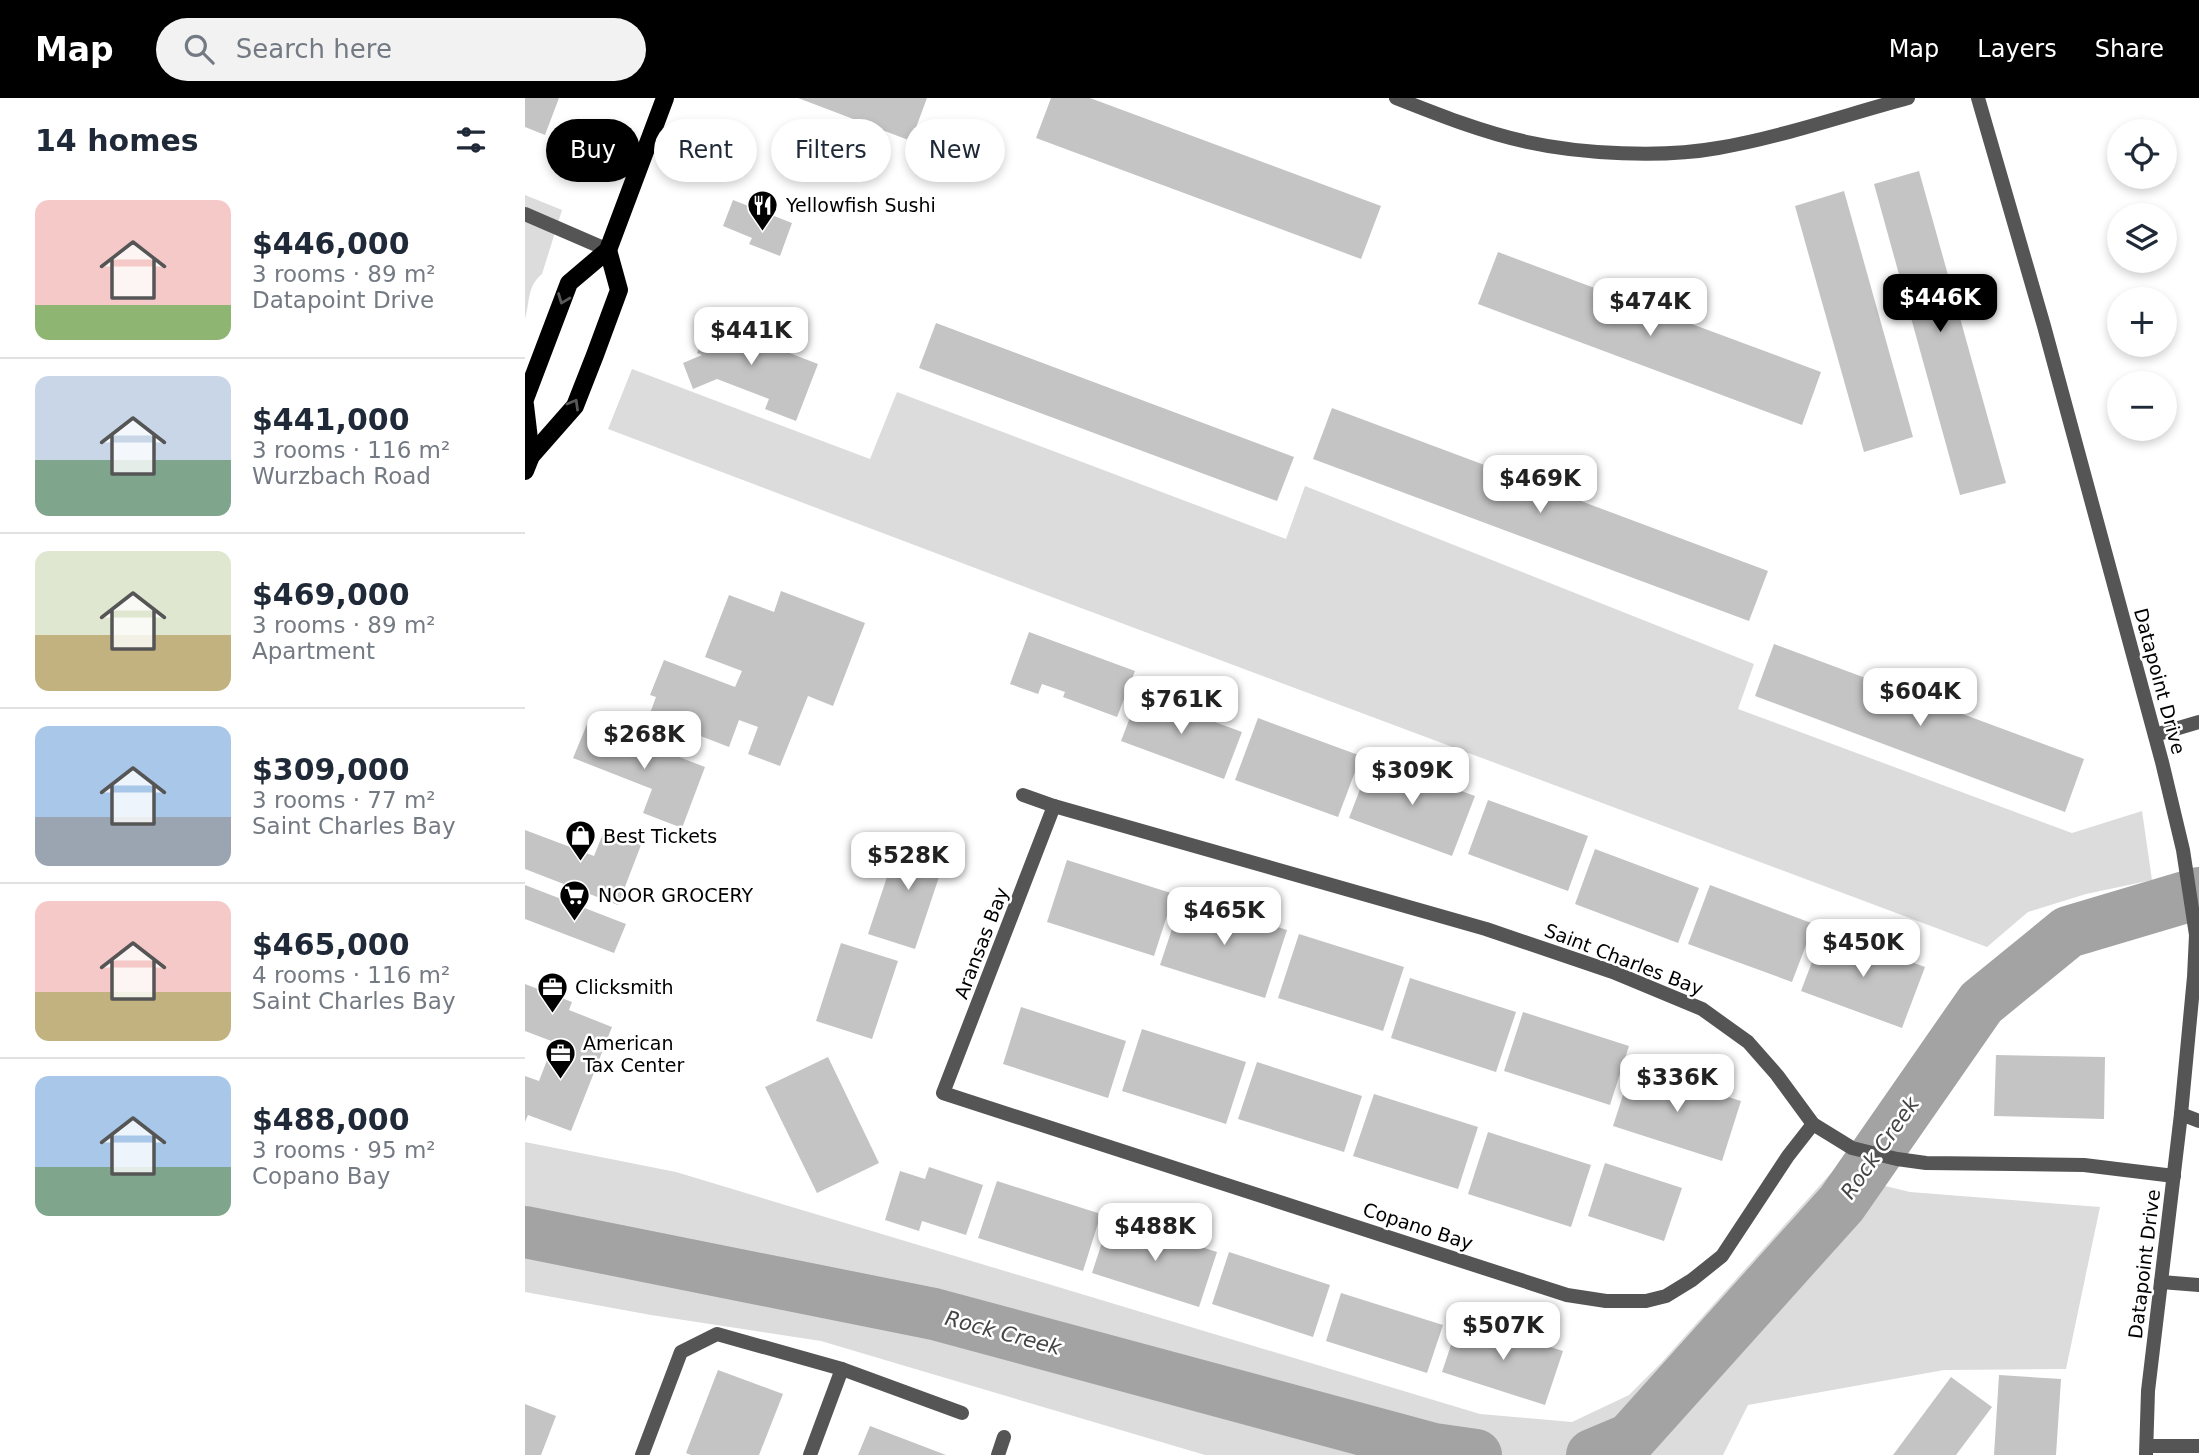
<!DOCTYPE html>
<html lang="en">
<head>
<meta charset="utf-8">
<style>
  body { margin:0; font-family:"DejaVu Sans",sans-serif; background:#f2f2f3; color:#1f2937; height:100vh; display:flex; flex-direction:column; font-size:26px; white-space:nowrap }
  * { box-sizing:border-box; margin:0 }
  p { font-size:23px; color:#747a83 }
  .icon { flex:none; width:38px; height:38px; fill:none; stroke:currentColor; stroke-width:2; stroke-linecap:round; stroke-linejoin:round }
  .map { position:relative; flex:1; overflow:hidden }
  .side { display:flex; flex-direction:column; background:#fff; width:525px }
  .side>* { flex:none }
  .hud { position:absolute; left:21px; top:21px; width:665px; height:63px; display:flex; gap:14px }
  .controls { position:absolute; left:1582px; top:21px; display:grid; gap:14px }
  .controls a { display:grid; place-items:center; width:70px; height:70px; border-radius:50%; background:#fff; box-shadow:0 4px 10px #0003; font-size:35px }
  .price { position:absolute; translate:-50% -60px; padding:0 16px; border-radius:14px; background:#fff; color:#222; font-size:23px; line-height:46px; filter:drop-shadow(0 2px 4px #0008) }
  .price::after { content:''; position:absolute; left:50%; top:42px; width:21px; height:16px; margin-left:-10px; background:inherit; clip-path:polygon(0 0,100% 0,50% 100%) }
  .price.active { background:#000; color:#fff }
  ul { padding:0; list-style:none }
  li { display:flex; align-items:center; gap:21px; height:175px; padding:0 35px }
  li+li { border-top:2px solid #e0e1e3 }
  li span { display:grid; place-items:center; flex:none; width:196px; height:140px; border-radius:14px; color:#555 }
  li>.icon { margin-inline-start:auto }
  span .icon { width:84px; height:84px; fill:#fffc; stroke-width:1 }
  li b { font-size:30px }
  h2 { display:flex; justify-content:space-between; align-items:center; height:84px; padding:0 35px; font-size:30px }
  .chip { padding:0 24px; border-radius:32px; background:#fff; box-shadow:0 4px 10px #0003; font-size:24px; line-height:63px }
  .chip.active { background:#000; color:#fff }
  header { display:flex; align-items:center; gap:42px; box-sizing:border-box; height:98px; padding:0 35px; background:#000; color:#fff }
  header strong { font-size:33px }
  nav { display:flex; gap:38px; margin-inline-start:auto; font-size:24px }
  .search { width:490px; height:63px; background:#f2f2f3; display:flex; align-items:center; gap:18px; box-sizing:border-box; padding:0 24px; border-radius:38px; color:#747a83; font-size:26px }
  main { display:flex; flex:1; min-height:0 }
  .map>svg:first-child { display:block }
</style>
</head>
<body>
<header>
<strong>Map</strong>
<div class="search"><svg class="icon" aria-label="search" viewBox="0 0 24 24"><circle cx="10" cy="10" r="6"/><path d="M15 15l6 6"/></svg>Search here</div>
<nav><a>Map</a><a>Layers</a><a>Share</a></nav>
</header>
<main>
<section class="side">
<h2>14 homes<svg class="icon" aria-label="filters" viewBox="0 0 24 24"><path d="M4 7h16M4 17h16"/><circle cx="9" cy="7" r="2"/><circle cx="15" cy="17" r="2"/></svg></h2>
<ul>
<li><span style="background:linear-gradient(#f6c9c9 75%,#8fb573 0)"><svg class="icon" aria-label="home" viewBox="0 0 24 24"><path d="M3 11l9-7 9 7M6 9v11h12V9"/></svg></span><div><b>$446,000</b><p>3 rooms · 89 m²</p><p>Datapoint Drive</p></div></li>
<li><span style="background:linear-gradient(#c9d6e8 60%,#7fa58c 0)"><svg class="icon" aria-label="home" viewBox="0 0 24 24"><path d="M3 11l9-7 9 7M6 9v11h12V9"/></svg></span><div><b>$441,000</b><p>3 rooms · 116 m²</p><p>Wurzbach Road</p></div></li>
<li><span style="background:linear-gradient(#dfe7d0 60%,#c2b280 0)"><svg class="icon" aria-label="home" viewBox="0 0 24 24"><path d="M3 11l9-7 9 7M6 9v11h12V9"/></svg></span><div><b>$469,000</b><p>3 rooms · 89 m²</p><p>Apartment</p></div></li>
<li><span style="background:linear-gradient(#a9c7e8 65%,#9aa5b1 0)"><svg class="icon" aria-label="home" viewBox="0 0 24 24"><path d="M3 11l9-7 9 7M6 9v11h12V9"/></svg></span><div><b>$309,000</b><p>3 rooms · 77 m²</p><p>Saint Charles Bay</p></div></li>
<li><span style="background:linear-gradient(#f6c9c9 65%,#c2b280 0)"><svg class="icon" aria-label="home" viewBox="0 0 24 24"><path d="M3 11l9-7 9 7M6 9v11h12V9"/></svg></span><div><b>$465,000</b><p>4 rooms · 116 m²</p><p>Saint Charles Bay</p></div></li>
<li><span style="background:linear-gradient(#a9c7e8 65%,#7fa58c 0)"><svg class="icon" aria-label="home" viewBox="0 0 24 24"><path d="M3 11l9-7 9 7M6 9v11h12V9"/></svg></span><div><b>$488,000</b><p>3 rooms · 95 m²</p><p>Copano Bay</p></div></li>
</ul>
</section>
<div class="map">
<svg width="1674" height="1357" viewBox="0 0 1674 1357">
  <rect width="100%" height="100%" fill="#fff"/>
  <g fill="#dcdcdc">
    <path d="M0,97L37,112L17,176C2,188 5,204 0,221Z"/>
    <path d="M107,271L345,361L372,294L761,441L780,388L1229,566L1213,611L1547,735L1617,713L1627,782L1561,796L1503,814L1462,849L508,492L83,331Z"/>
    <path d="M0,1044L151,1074L955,1316L1047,1324L1104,1297L1136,1265L1306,1075L1385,1094L1575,1109L1541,1271L1419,1272L1223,1307L1198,1357H680L296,1243L126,1217L0,1194Z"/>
  </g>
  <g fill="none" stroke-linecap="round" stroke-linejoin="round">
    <g stroke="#a3a3a3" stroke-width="52">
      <path d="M0,1134L409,1216L909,1351L951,1357"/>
      <path d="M1067,1357L1105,1341L1317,1105L1456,905L1543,834L1674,795"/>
    </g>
  </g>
  <g fill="#c4c4c4">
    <path d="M0,0H34L20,37L0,29Z"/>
    <path d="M273,0H402L386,43Z"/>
    <path d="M526,0H565L856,108L836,161L511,40Z"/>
    <path d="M1394,73L1481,385L1435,397L1349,86Z"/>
    <path d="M1319,93L1388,339L1339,354L1270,108Z"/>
    <path d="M208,102L267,125L255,158L224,146L227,140L198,128Z"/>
    <path d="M973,154L1296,274L1277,327L953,206Z"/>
    <path d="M187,214L211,223L207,233L293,266L271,323L240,311L244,301L192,281L168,291L158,265L177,257L172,255Z"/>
    <path d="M411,225L769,359L752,403L394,270Z"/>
    <path d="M807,310L1243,473L1224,523L788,361Z"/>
    <path d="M256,493L340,525L308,608L283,598L255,668L223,656L233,629L214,622L204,649L124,618L131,599L125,597L139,562L210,589L217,573L180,559L204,497L249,514Z"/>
    <path d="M504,534L610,573L592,619L538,599L540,594L517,586L513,596L485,586Z"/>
    <path d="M1249,546L1559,661L1540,714L1230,598Z"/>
    <path d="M614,596L717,634L699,681L596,643Z"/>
    <path d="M733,620L836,658L813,719L710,682Z"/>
    <path d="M63,624L180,669L157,730L118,715L127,691L48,660Z"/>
    <path d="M847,660L950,698L927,758L824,720Z"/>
    <path d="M963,702L1063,738L1043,793L943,756Z"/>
    <path d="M0,732L69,758L79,733L116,747L93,807L0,771Z"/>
    <path d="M376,737L423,752L390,851L343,836Z"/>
    <path d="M1070,751L1174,790L1153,845L1050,806Z"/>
    <path d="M542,762L649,796L629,858L522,824Z"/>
    <path d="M0,787L101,826L89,855L0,821Z"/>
    <path d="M1185,787L1289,826L1267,884L1163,846Z"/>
    <path d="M658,798L762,832L740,900L635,867Z"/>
    <path d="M1299,832L1400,869L1377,930L1276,893Z"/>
    <path d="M774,836L879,869L858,933L753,900Z"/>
    <path d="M316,845L373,863L347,941L291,923Z"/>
    <path d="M885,880L991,914L971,974L866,940Z"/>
    <path d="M0,886L47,904L44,912L87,929L46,1033L3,1017L0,1024V978L14,983L29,944L0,933Z"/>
    <path d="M496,909L601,943L583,1000L478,966Z"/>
    <path d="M998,914L1104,948L1085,1007L979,973Z"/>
    <path d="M617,931L721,964L701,1026L597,993Z"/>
    <path d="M1471,957L1580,959L1579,1021L1469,1018Z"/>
    <path d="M303,959L354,1065L292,1095L240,989Z"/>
    <path d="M732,964L837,998L819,1054L713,1021Z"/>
    <path d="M1107,969L1216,1003L1197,1063L1088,1028Z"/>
    <path d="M849,996L953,1029L933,1091L828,1058Z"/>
    <path d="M963,1034L1066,1067L1046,1129L943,1096Z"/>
    <path d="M1080,1065L1157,1090L1139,1143L1063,1118Z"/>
    <path d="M404,1069L458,1087L441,1137L397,1123L394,1133L360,1122L375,1073L400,1081Z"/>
    <path d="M472,1083L576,1116L558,1173L453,1140Z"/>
    <path d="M585,1120L692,1154L674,1209L567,1175Z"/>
    <path d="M704,1154L805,1187L788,1239L687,1206Z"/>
    <path d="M816,1195L918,1227L902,1275L801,1243Z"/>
    <path d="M935,1220L1038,1253L1020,1307L917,1274Z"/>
    <path d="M193,1272L258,1296L234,1357H166L161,1355Z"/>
    <path d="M1474,1277L1536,1281L1531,1357H1469Z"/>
    <path d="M1426,1279L1467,1309L1431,1357H1368Z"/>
    <path d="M0,1306L31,1318L16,1357H0Z"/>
    <path d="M345,1328L421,1357H333Z"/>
  </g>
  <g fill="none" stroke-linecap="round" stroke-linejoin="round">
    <g stroke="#555" stroke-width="14">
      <path d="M0,116L83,152"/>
      <path d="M1630,637L1674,624"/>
      <path d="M1656,1016L1674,1023"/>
      <path d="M1636,1184L1674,1187"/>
      <path d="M317,1271L437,1315"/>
      <path d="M1622,1348H1674"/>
      <path d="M117,1357L156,1254L192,1236L317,1271L285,1357"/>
      <path d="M473,1357L479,1339"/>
    </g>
    <g stroke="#555" stroke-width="14">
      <path d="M871,0C914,17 957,34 1002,44C1056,56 1138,60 1193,50C1257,39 1320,17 1383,0"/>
      <path d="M1453,0L1519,228L1637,664L1658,752L1671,837L1669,879L1656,1016L1623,1293L1621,1357"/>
      <path d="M498,697L529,708L961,831L1088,874L1177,911L1223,944L1252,977L1288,1026L1327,1050L1372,1061L1401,1065L1559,1067L1649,1078"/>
      <path d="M529,708L418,995L1042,1197L1081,1203H1121L1141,1198L1167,1182L1197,1158L1263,1058L1288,1026"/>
    </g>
    <g stroke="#000" stroke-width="18">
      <path d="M0,301L44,185L83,152L140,0"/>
      <path d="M0,307L6,358"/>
      <path d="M0,373L6,358L50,308L70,257L94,192L83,152"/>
    </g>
  </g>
  <defs><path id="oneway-chevron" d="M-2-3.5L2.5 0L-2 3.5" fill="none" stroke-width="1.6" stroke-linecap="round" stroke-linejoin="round" transform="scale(1.75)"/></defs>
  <g stroke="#595959">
    <use href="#oneway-chevron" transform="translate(38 201) rotate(111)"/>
    <use href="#oneway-chevron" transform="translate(49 306) rotate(-60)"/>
  </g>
  <defs>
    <symbol id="restaurant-pin" viewBox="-11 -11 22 30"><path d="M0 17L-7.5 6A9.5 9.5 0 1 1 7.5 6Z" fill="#000" stroke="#fff"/><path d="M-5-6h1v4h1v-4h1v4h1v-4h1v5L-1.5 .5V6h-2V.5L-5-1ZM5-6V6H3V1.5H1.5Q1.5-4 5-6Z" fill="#fff"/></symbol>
    <symbol id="shop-pin" viewBox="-11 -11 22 30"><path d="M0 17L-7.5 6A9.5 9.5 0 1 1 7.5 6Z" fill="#000" stroke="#fff"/><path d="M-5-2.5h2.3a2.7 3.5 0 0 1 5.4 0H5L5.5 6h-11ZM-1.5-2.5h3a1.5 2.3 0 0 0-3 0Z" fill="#fff"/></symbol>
    <symbol id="supermarket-pin" viewBox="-11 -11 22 30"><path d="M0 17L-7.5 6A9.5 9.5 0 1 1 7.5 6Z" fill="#000" stroke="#fff"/><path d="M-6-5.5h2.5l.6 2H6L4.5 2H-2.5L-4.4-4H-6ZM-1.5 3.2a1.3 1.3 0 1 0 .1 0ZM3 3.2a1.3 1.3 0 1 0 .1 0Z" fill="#fff"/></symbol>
    <symbol id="office-pin" viewBox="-11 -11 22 30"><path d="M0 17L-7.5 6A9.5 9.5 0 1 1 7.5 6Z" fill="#000" stroke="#fff"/><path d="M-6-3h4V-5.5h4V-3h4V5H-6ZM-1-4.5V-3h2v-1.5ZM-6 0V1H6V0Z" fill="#fff"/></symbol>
  </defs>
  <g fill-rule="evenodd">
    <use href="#restaurant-pin" x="220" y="90" width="35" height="47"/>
    <use href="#shop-pin" x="38" y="720" width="35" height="47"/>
    <use href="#supermarket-pin" x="32" y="780" width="35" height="47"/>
    <use href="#office-pin" x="10" y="872" width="35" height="47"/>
    <use href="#office-pin" x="18" y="938" width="35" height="47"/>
  </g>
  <g text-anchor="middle" stroke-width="5" stroke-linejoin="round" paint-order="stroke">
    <g font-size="19" fill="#000" stroke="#fff" text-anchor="start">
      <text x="261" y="114">Yellowfish Sushi</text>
      <text x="78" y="745">Best Tickets</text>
      <text x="73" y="804">NOOR GROCERY</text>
      <text x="50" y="896">Clicksmith</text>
      <text x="58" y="952">American<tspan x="58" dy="22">Tax Center</tspan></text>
    </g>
    <g font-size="19" fill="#000" stroke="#fff">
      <text transform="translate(1635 583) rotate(75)" y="7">Datapoint Drive</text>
      <text transform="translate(456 845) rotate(-69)" y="7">Aransas Bay</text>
      <text transform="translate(1099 861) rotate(21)" y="7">Saint Charles Bay</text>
      <text transform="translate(893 1128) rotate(18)" y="7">Copano Bay</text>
      <text transform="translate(1619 1166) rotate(-83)" y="7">Datapoint Drive</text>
    </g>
    <g font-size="21" font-style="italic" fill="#444" stroke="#fff">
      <text transform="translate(1355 1050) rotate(-55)" y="7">Rock Creek</text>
      <text transform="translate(478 1235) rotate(15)" y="7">Rock Creek</text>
    </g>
  </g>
</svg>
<div class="controls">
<a><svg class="icon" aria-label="locate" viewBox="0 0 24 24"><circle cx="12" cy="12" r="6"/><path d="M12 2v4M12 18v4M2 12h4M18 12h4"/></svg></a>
<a><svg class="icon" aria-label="layers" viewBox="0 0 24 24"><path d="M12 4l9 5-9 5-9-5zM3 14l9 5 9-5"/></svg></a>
<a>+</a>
<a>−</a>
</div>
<b class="price active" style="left:1415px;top:236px">$446K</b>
<b class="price" style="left:1125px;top:240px">$474K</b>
<b class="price" style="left:226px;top:269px">$441K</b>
<b class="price" style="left:1015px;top:417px">$469K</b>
<b class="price" style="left:1395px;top:630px">$604K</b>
<b class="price" style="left:656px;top:638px">$761K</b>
<b class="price" style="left:119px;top:673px">$268K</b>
<b class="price" style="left:887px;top:709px">$309K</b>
<b class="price" style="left:383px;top:794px">$528K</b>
<b class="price" style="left:699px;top:849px">$465K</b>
<b class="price" style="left:1338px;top:881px">$450K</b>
<b class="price" style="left:1152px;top:1016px">$336K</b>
<b class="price" style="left:630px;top:1165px">$488K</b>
<b class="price" style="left:978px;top:1264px">$507K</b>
<div class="hud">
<a class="chip active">Buy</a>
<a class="chip">Rent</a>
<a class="chip">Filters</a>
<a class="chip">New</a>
</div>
</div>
</main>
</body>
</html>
